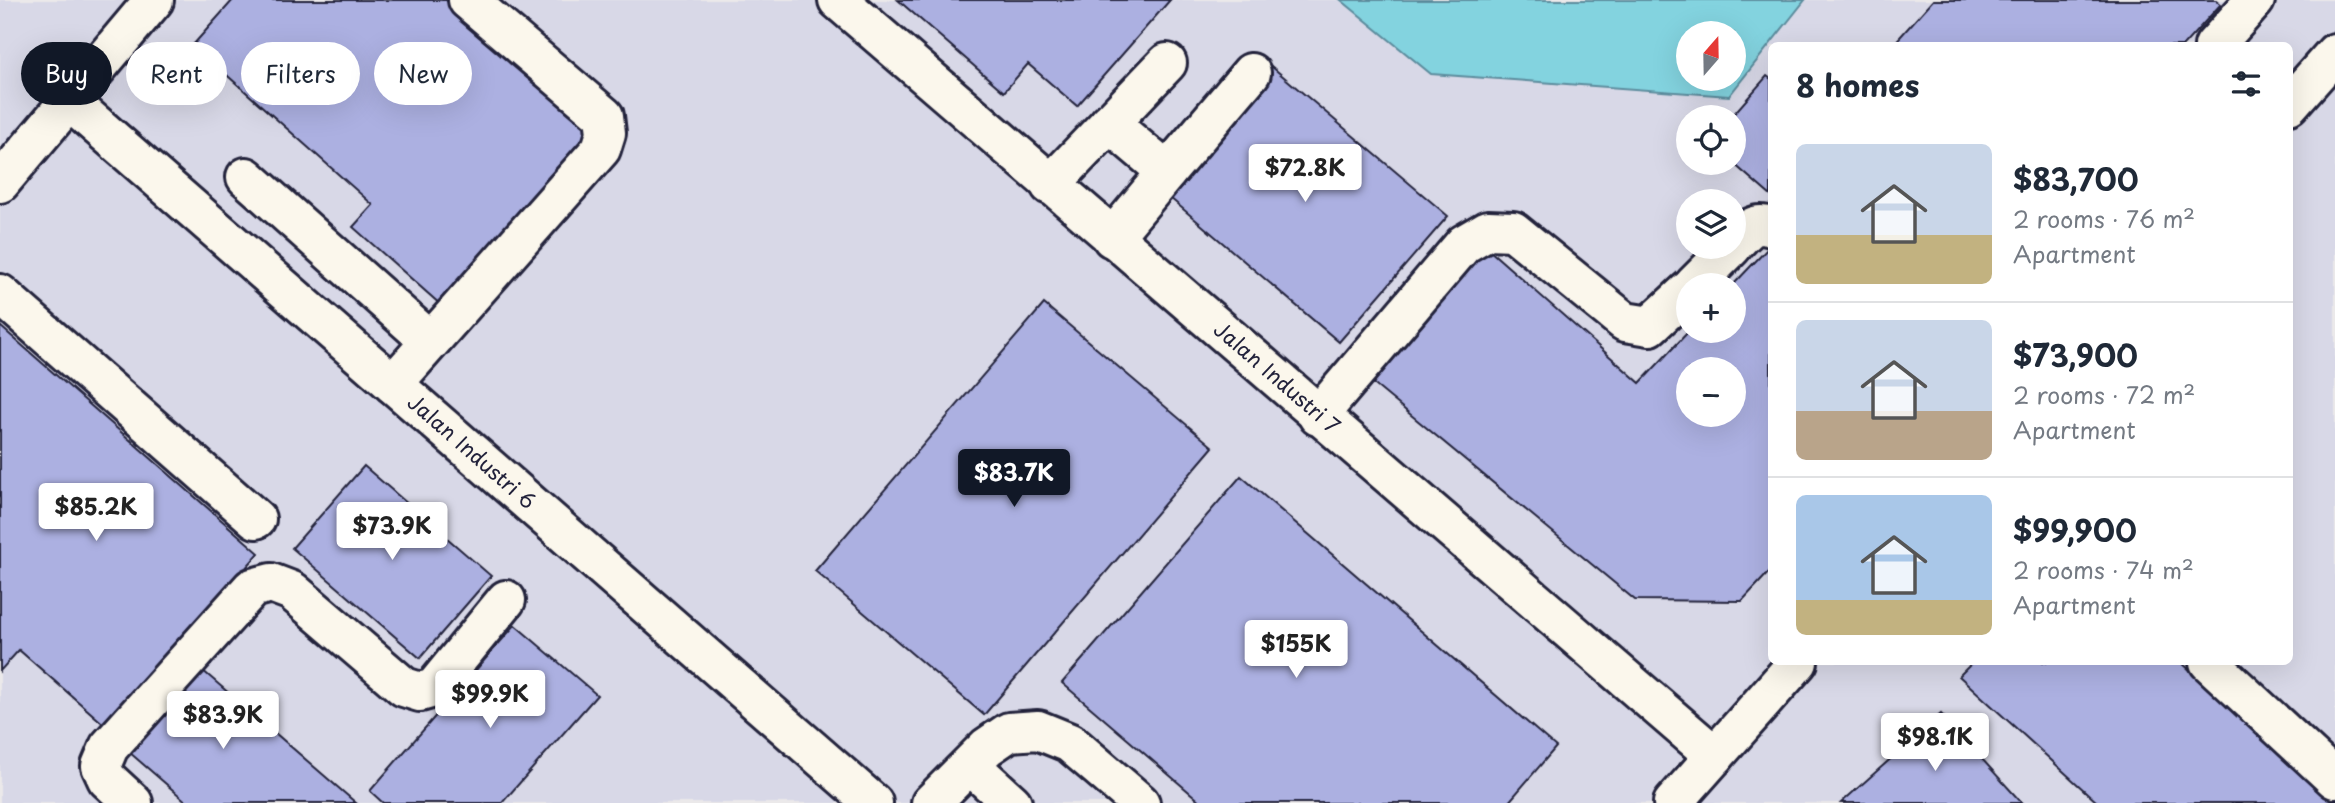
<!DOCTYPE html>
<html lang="en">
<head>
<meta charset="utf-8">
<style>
  body { margin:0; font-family:"Playpen Sans",sans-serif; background:#f2f2f3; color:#1f2937; height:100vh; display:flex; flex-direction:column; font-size:26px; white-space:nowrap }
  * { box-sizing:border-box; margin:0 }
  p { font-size:23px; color:#747a83 }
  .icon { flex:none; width:38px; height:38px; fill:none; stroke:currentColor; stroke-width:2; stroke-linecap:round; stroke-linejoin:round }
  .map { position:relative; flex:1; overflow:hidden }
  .side { position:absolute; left:1768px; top:42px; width:525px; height:623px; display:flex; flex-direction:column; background:#fff; border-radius:10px; box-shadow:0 7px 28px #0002 }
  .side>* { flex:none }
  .banner { position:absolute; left:21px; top:42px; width:665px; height:63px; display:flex; gap:14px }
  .needle { width:46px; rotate:20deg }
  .tools { position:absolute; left:1676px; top:21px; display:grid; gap:14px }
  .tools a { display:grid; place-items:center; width:70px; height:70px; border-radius:50%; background:#fff; box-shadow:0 7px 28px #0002; font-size:35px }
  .price { position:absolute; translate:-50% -60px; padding:0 16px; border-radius:7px; background:#fff; color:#222; font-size:23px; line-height:46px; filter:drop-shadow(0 2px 4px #0008) }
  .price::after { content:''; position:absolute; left:50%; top:42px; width:21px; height:16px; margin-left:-10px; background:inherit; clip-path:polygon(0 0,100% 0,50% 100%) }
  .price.selected { background:#111827; color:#fff }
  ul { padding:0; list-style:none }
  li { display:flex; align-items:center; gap:21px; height:175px; padding:0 28px }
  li+li { border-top:2px solid #e0e1e3 }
  li span { display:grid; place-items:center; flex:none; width:196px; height:140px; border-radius:10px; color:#555 }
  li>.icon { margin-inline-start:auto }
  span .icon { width:84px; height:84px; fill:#fffc; stroke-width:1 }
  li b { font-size:30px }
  h2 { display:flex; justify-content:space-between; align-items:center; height:84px; padding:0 28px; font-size:30px }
  .chip { padding:0 24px; border-radius:32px; background:#fff; box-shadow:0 7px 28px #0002; font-size:24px; line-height:63px }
  .chip.selected { background:#111827; color:#fff }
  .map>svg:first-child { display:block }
</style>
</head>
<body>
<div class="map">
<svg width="2335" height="803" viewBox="0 0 2335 803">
  <rect width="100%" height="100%" fill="#ebe9ea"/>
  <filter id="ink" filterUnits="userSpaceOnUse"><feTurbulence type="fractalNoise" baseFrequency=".0143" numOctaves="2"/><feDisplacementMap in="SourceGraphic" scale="14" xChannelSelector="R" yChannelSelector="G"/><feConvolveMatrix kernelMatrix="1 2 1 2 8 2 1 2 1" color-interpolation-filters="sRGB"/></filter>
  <g filter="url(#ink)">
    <path fill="#d8d8e7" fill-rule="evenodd" d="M0,0H2335V803H0ZM1689,33H1734V79H1689ZM1771,46H2289V662H1771ZM1689,117H1734V163H1689ZM1689,201H1734V247H1689ZM1689,285H1734V331H1689ZM1689,369H1734V415H1689Z"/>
    <path fill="#83d3df" stroke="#5c8c9d" stroke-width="2" fill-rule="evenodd" d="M1341,0H1805L1729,96L1431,74ZM1689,33H1734V79H1689Z"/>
    <g fill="#acb0e1" stroke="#22223b" stroke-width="2" fill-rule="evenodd">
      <path d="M233,0H446L595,132L441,305L353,227L373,205L193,45Z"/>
      <path d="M898,0H1170L1077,106L1028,64L1004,92Z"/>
      <path d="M1933,0H2216L2221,4L2183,46H1892Z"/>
      <path d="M1271,66L1448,216L1339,342L1163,192Z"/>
      <path d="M1767,76L1771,79V196L1733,163L1734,117H1731Z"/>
      <path d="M1480,242L1640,383L1689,331H1734L1733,285L1771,245V570L1742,601L1635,600L1365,377ZM1689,369H1734V415H1689Z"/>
      <path d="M1044,304L1213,447L984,715L815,571Z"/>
      <path d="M0,326L259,553L106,726L19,650L0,671Z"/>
      <path d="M364,466L491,576L420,658L292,548Z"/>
      <path d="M1241,476L1556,747L1508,803H1202L1062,683Z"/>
      <path d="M515,625L597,695L502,803H383L370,791Z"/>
      <path d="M1973,662H2181L2335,803H2098L1959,676Z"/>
      <path d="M194,663L356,803H188L122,746Z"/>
      <path d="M1941,714L2022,803H1841Z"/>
    </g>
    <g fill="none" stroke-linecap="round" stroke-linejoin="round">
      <defs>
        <g id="minor">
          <path id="s1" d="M838,0L1715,756"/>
          <path d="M2214,46L2255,0"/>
          <path id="s2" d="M69,101L873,803"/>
          <path d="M2289,105L2335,53"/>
          <path d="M1109,123L1167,172L1112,238"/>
          <path d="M1167,172L1251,73"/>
          <path d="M246,177L430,341"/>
          <path d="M0,183L154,0"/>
          <path d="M1050,185L1167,63"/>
          <path d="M1734,244C1746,232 1753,220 1771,227"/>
          <path d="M1694,285L1732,247"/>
          <path d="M0,294L256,519"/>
          <path d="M393,384L601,149L606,133L604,116L468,0"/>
          <path d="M1318,416L1464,244L1488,230L1513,231L1625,322L1650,326L1689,290"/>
          <path d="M2209,662L2335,779"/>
          <path d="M970,765L1012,803"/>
          <path d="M133,803L107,779L101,766L109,747L252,588L271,583L292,591L404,687L420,692L434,688L506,600"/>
          <path d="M931,803L987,747L1009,732L1038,730L1070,743L1140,803"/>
          <path d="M1673,803L1798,662"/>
        </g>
      </defs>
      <use href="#minor" stroke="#22223b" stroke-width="44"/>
      <use href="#minor" stroke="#fbf7ec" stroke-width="38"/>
    </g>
  </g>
  <g text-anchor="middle" stroke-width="5" stroke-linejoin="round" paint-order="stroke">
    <g font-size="21" fill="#22223b" stroke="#fbf7ec">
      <text dy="7" stroke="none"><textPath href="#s1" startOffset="579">Jalan Industri 7</textPath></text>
      <text dy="7" stroke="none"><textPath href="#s2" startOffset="534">Jalan Industri 6</textPath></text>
    </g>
  </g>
</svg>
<div class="tools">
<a><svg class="needle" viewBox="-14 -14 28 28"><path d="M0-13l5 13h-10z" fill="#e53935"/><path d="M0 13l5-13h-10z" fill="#747a83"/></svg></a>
<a><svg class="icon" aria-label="locate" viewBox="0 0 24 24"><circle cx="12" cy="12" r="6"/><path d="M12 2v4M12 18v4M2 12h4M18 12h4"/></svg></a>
<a><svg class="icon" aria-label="layers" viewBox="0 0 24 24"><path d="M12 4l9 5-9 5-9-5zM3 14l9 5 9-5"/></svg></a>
<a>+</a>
<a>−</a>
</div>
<b class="price" style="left:1305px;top:204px">$72.8K</b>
<b class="price selected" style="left:1014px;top:509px">$83.7K</b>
<b class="price" style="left:96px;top:543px">$85.2K</b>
<b class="price" style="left:392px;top:562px">$73.9K</b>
<b class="price" style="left:1296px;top:680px">$155K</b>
<b class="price" style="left:490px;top:730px">$99.9K</b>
<b class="price" style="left:223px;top:751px">$83.9K</b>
<b class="price" style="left:1935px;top:773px">$98.1K</b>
<div class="banner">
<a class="chip selected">Buy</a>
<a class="chip">Rent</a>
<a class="chip">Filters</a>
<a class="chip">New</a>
</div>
<section class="side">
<h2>8 homes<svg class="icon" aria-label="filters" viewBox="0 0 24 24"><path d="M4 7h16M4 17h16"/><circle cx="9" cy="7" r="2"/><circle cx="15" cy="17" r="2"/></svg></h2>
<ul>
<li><span style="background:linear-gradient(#c9d6e8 65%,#c2b280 0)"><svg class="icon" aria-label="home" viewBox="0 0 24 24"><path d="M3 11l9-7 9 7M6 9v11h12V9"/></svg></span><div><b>$83,700</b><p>2 rooms · 76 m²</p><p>Apartment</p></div></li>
<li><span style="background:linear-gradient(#c9d6e8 65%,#b9a48a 0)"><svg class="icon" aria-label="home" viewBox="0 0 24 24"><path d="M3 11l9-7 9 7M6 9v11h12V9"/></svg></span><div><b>$73,900</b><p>2 rooms · 72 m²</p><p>Apartment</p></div></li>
<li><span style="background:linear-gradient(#a9c7e8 75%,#c2b280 0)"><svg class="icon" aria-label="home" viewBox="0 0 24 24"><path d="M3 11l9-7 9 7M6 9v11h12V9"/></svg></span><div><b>$99,900</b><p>2 rooms · 74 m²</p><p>Apartment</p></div></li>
</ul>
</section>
</div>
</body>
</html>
